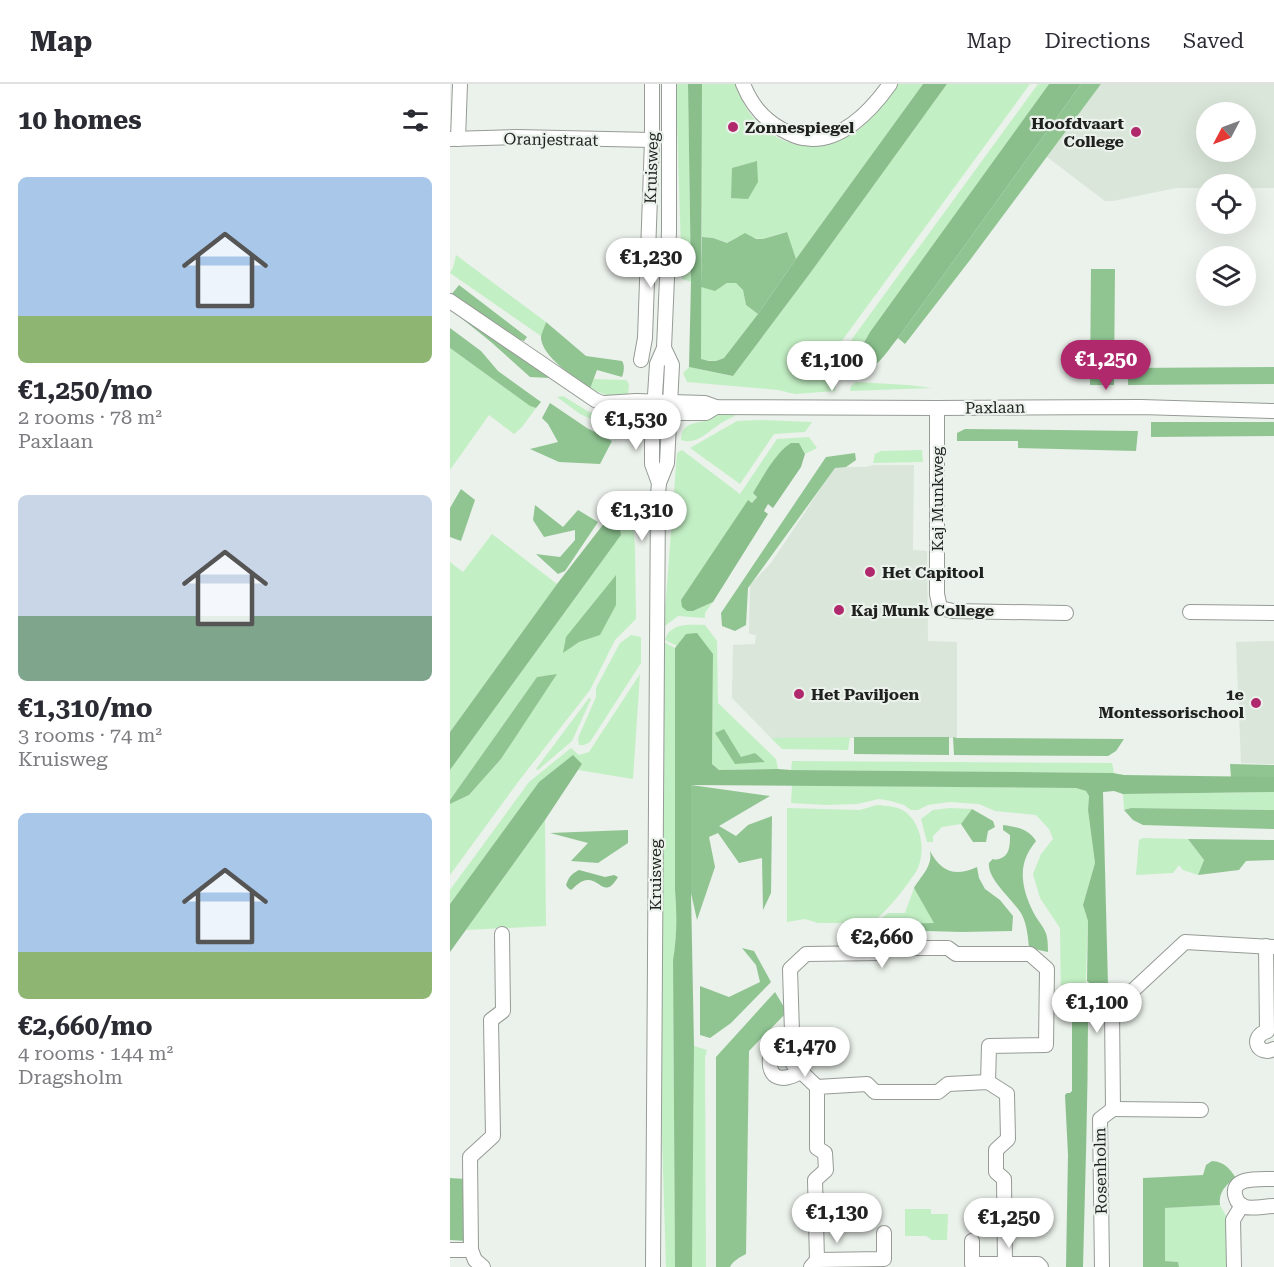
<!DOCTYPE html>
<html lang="en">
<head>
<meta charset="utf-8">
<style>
  body { margin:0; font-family:"Roboto Serif",serif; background:#f2f2f3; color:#2b2b33; height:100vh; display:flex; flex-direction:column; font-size:22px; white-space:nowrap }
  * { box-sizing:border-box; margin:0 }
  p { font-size:20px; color:#7c7c81 }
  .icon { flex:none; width:33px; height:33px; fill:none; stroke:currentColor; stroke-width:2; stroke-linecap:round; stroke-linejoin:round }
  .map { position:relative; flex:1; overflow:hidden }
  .details { display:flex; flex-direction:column; background:#fff; width:450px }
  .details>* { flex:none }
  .needle { width:39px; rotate:229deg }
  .controls { position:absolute; left:746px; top:18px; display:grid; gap:12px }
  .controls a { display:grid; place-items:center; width:60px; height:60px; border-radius:50%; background:#fff; box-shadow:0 6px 24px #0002; font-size:30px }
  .price { position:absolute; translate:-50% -51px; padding:0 14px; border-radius:21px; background:#fff; color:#222; font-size:20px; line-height:39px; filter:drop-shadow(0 2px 3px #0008) }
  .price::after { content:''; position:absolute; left:50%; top:36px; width:18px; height:14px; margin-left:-9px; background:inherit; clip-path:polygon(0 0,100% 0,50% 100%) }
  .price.on { background:#b0296d; color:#fff }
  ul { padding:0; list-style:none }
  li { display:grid; align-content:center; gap:12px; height:318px; padding:0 18px }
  li span { display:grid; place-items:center; height:186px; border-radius:9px; color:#555 }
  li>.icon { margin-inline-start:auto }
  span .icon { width:108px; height:108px; fill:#fffc; stroke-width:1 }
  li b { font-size:26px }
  h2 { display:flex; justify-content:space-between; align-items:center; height:72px; padding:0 18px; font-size:26px }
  header { display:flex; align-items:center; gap:36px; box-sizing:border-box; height:84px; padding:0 30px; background:#fff; border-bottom:2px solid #e1e1e2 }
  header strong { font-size:28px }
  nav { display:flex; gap:33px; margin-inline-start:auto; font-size:21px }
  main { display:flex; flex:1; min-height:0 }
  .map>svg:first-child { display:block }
</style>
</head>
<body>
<header>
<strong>Map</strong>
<nav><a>Map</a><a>Directions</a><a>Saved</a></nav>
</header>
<main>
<section class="details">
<h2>10 homes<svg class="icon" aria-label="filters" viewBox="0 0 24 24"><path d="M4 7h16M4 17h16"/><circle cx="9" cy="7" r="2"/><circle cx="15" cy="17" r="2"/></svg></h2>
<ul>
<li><span style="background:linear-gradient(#a9c7e8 75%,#8fb573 0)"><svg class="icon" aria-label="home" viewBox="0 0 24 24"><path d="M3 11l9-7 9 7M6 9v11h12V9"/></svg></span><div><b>€1,250/mo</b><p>2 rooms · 78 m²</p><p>Paxlaan</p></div></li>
<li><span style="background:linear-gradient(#c9d6e8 65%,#7fa58c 0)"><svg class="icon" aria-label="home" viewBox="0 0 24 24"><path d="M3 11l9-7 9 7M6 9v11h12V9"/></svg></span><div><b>€1,310/mo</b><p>3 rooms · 74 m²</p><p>Kruisweg</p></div></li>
<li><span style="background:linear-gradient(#a9c7e8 75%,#8fb573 0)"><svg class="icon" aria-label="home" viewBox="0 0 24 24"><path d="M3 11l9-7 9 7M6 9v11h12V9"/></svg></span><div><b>€2,660/mo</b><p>4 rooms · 144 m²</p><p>Dragsholm</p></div></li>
</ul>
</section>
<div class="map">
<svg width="824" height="1183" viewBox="0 0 824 1183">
  <rect width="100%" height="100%" fill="#ebf1eb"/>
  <g fill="#dae6da" fill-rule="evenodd">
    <path d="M651,0H824V104H795V100H756V104H726L663,117H655L597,73ZM756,28H795V68H756Z"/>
    <path d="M423,381H464L463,466L477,467L478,557L507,558V654H321L282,614L283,561L305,560L306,551L299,550L300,501L321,479L385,383H416Z"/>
    <path d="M824,557V680L791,679L786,558Z"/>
  </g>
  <g fill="#c3efc4">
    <path d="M227,0H238L241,198L232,195L227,41Z"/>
    <path d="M252,0H286C288,6 290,12 293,18C303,39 326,58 350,61C356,62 363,61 369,60C384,59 400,53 412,43C426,31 437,15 448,0H473L346,175L336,148L313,155L287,153L277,159L263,154L252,153Z"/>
    <path d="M497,0H580L391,258L385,307L345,310L328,306L237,298L233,289L239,283L283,292L361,188Z"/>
    <path d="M588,0H599L420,248L402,278H400L401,271L398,266L402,255Z"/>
    <path d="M6,171L96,238L91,252L0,189L3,184Z"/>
    <path d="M277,199H286L293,206L296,221L308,230L274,274L266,277L251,276V203C260,205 271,205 277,199Z"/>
    <path d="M0,264L80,322L86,324L72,343L64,350L39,331L0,386Z"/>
    <path d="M144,295L176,296L179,300L178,314H165L140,305Z"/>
    <path d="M406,298L458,301L482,304L400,307L401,302Z"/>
    <path d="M113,312L139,328L177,339L176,351L130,330L107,313Z"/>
    <path d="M270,327L282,328L285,332C278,335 272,338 267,342C255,350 246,361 231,356C232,337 245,341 257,336C262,334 266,330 270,327Z"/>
    <path d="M310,336L362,338L355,348L324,350L290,400L240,364L287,337Z"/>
    <path d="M359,353L367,364L355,370L349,359L303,409L307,412L302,419L298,417L231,516L237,527H243L263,518L255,529V534L228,532L215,542L214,540L227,369L232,366L290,410L327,355Z"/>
    <path d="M472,366L473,378L423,379L425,370L431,367Z"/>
    <path d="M182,422L185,464L186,535L165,556L140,606L68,698L0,791V720L19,711L51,675L106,591L87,593L0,716V686L171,451L169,438Z"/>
    <path d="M42,450L107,500L0,648V478L13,488Z"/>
    <path d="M255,541L267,557L268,619L326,675L328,685L269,686L262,680L263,570L236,550L227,562L215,556C220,538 241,541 255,541Z"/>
    <path d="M181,551L191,553V579L140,658L134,661H129L128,654L146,613V604L170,559Z"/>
    <path d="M214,558L225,564L226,582L225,806C227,829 227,853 223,876L225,1183H216L209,956Z"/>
    <path d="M190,590L183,695L128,686L132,680L89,698L0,820V806L79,698L121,664L129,671L139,668Z"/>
    <path d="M139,614L141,615L122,657L88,686L86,685Z"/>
    <path d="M400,653L398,666L332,665L321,654Z"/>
    <path d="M342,677L662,679L664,689L341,686Z"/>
    <path d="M342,701L626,704L636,707L639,712L638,726L645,779L633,821L638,837L635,917H611L610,844L590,814L583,790L591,770L603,755L599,745L586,731L545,727L529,720L499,718L478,721L468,726H461L454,721L441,717L429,715L407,720L376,721L341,719Z"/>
    <path d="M824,708V726L681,724L674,726L673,710Z"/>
    <path d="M427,721C436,722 446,722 454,727C472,739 476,768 467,786C465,790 461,794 459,798C448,813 436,827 422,839H368L355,835L337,838V724L410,726Z"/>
    <path d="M500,724L522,725L511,740L492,743L483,752V758H477L471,735L483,726Z"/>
    <path d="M95,736L96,842L16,846Z"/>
    <path d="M693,754L738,755L754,776L748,791L733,786L729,781L723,789L686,791L689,756Z"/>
    <path d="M464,804L485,839L440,840L428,837L438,829H455Z"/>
    <path d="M244,962L257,966L255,973L256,1183H242Z"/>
    <path d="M770,1121L778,1136L779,1183H729L728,1178L715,1177L714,1124Z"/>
    <path d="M455,1125H481V1130H498L497,1156H482L476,1152H455Z"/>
  </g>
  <g fill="#90c592">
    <path d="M631,0H651L520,176L455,260L448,254Z"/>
    <path d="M307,77L308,98L298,115L281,114L282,84Z"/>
    <path d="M337,148L346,175L308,230L296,221L293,206L286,199H277L265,207L251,203L252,153L263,154L277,159L295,149L306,155H313Z"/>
    <path d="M641,185H665L664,301H640Z"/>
    <path d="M9,201L77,253L74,257L54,250L88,274L100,294L80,293L41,258L0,225L1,211Z"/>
    <path d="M96,238L136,272L172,277C175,281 174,288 172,293L147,286L140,305C126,294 90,272 91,252C92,248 95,242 96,238Z"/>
    <path d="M0,244L31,267L48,287L91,318L86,324L80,322L0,264Z"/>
    <path d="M824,283V300L678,301V284Z"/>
    <path d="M100,319L137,344L162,357L150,380L109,378L80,365L108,358L98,340L92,334Z"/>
    <path d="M701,338H824V352L701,353Z"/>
    <path d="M515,345L688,347L686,367L568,364V357H507V349Z"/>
    <path d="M405,369L406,376L396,383L385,384L298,504L296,541L285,547L272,542L271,529L376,373Z"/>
    <path d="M11,405L25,416L11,457L0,453V424Z"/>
    <path d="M85,421L113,443L128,426L148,438L115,487L108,490L86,470L110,473L125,456V446L94,453L83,436Z"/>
    <path d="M166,491V521L150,551L129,558L113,569L116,553Z"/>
    <path d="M107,590L51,675L19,711L0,720V716L87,593Z"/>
    <path d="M274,645L291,673L305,669L315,678L285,680L265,649Z"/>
    <path d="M404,653H499V671L404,670Z"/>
    <path d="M503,653L507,654L674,655L666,667L658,672L504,671Z"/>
    <path d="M780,680L824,681V693H781Z"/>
    <path d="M241,701L320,712L269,742L286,752L298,741L322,732L321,809L313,826L312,774L289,779L268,749L259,753L265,783L247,836L241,809Z"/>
    <path d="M681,724L824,726V745L693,741L683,736L674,726Z"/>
    <path d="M522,725L543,737L545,743L538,747L536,758H523L511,740Z"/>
    <path d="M553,741C566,743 578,744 586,757C583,761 580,765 578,769C567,789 575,814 586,833C596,848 598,848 598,868L579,864C578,853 577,841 572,831C564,816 537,796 539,779C546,772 539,777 549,775C560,772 560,761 560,751L553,746Z"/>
    <path d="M178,746V759L148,779L121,777L138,759L100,749Z"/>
    <path d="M738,755L824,756V776L796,777L789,786L748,791L754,776Z"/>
    <path d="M480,767C491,788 505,793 527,783L529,794L535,805L550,816L563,832L562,847L512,848L441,846L440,840L484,839L464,804C471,792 483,782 480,767Z"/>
    <path d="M292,864L304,867L321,898L281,939L260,954L250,951V902L279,913L310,898L306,881Z"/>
    <path d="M325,908L337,928L299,967L296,1170C290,1173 283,1177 280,1183H266V973Z"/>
    <path d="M762,1077C775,1078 779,1084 786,1094C776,1100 768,1109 770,1121L715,1124V1177L728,1178L729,1183H693V1094L753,1091L756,1081Z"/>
    <path d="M0,1094L16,1095V1157L0,1156Z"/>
  </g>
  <g fill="#8abf8c">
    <path d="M238,0H252L251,275L259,277H266L274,274L308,230L346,175L473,0H497L361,188L283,292L239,283L241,198Z"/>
    <path d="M599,0H631L448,254C433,272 428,286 403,289L401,281L420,248Z"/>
    <path d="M341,359H349L355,370L351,383L323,424L318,420L314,427L318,430L263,518L243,527H237L232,523L231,516L298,416L302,419L307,413L303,409C313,393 325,369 341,359Z"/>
    <path d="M159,433L165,434L169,438L171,451L0,686V648L107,500Z"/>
    <path d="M247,549L263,570L262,680L269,686L328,685L341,686L663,689L674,691L824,693V708L673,710L664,707L653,708L658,902L644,903L637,897L638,837L633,821L645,779L638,726L639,712L636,707L626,704L241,701V809L244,962L242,1183H225L223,876C227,853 227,829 225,806V564L236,550Z"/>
    <path d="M123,671L132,680L95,736L0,868V820L89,698Z"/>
    <path d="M129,786L155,793L164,791L168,793C155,815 151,796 138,796C131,796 126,802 121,806L118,804L116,801C119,793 121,790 129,786Z"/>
    <path d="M622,934H638C638,1017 635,1100 633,1183H616L618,1071L615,1011L617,1009H620L622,1007Z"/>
  </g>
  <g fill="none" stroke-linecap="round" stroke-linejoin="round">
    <defs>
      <g id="minor">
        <path d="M293,0C301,20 312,34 331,45C338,49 345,53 353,54C389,61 421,27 440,0"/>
        <path d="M0,55L66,53L202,56"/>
        <path d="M8,55L10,0"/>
        <path d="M0,217L145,316L173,328L185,329H256L266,323"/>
        <path d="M191,276L195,254L202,56V0"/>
        <path d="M154,319L186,317L255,319L266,323L487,324L691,323L824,327"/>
        <path d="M487,324V510L490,524L503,527L616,529"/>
        <path d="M209,399L202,380V358L207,280L214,264L219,147V0"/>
        <path d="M740,528L824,529"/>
        <path d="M816,862L817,947"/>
        <path d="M817,947C799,953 808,973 824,965"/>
        <path d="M343,959C338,959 332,958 328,960C318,964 316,990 328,993C336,996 344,991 351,988"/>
        <path d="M367,1003L343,980L340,885L356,870L431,869L436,864H498L506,870H580L597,885L596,961L539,962L538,998"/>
        <path d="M663,1025L751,1026"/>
        <path d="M824,1095C811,1095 778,1092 786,1114C787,1118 791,1122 795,1123C802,1125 817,1122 824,1122"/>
        <path d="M522,1157V1180H588L591,1183"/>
        <path d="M0,1166H21L20,1073L43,1052L41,936L53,927L52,850"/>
        <path d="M21,1166L25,1176L33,1183"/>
        <path d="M367,1176L365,1096L376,1086L375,1069L367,1064V1003L417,1000L425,1008H488L498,1000L538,998L557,1010L558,1055L546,1066V1088L554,1095L555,1180"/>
        <path d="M203,1183L208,410L209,399L217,379L222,281L214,264"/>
        <path d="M361,1183L367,1176L434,1175V1149"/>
        <path d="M652,1183L650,1035L663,1025L662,926L735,858L824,863"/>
        <path d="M784,1183L783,1136L792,1121"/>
      </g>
    </defs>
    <use href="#minor" stroke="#969b96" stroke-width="16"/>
    <use href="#minor" stroke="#fff" stroke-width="14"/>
  </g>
  <g fill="#b0296d" stroke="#ebf1eb" stroke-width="2">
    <circle cx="283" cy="43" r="6"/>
    <circle cx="686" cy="48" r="6"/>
    <circle cx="420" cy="488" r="6"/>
    <circle cx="389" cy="526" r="6"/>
    <circle cx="349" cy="610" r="6"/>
    <circle cx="806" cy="619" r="6"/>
  </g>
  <g text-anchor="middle" stroke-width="4.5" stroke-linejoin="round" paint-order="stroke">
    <g font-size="16" font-weight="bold" fill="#1f211f" stroke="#ebf1eb" text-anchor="start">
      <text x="674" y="45" text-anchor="end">Hoofdvaart<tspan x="674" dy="18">College</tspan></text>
      <text x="295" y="49">Zonnespiegel</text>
      <text x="432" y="494">Het Capitool</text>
      <text x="401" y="532">Kaj Munk College</text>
      <text x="361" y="616">Het Paviljoen</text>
      <text x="794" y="616" text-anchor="end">1e<tspan x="794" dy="18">Montessorischool</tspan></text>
    </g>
    <g font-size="16" fill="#1f211f" stroke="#ebf1eb">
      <text transform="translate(101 55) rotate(1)" y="6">Oranjestraat</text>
      <text transform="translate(201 84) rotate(-88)" y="6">Kruisweg</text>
      <text transform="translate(545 323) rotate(-1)" y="6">Paxlaan</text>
      <text transform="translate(487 415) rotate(-90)" y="6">Kaj Munkweg</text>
      <text transform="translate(205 791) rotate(-90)" y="6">Kruisweg</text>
      <text transform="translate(650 1087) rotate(-91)" y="6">Rosenholm</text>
    </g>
  </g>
</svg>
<div class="controls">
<a><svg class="needle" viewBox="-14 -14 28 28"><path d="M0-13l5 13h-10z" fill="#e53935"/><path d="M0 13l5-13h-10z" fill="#7c7c81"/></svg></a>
<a><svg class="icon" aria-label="locate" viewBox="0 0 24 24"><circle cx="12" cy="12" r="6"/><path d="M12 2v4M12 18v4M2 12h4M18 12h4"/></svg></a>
<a><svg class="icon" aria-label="layers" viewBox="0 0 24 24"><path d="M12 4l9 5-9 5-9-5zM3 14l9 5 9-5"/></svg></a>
</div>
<b class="price" style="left:201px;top:205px">€1,230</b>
<b class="price on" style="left:656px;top:307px">€1,250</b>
<b class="price" style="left:382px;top:308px">€1,100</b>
<b class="price" style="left:186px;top:367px">€1,530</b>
<b class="price" style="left:192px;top:458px">€1,310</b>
<b class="price" style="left:432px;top:885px">€2,660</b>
<b class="price" style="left:647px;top:950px">€1,100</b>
<b class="price" style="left:355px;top:994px">€1,470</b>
<b class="price" style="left:387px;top:1160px">€1,130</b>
<b class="price" style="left:559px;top:1165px">€1,250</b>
</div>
</main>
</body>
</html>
